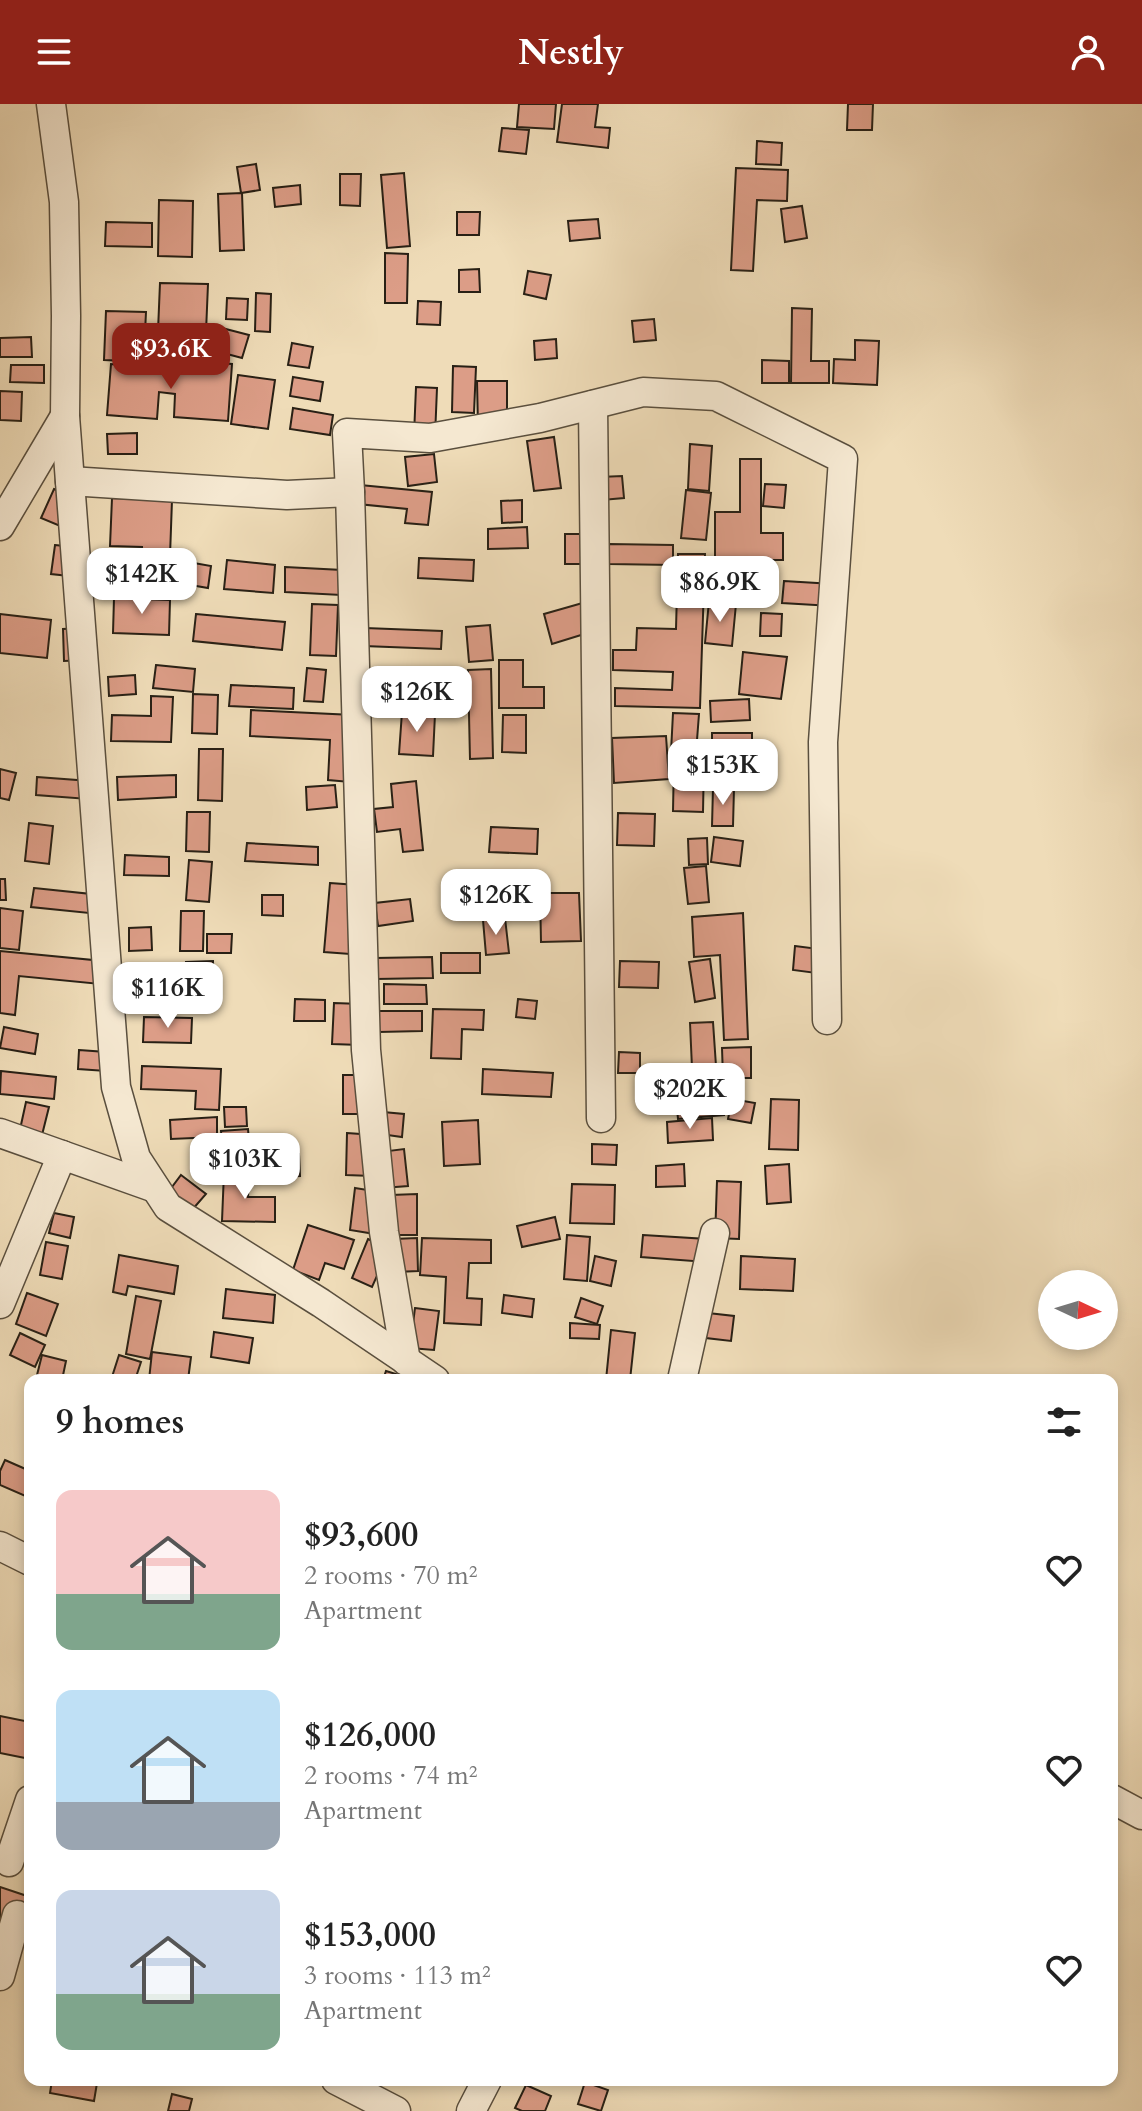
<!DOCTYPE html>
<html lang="en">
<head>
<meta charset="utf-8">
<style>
  body { margin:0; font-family:Cardo,serif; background:#f6f6f6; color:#222; height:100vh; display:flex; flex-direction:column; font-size:30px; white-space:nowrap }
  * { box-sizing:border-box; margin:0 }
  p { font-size:26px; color:#767676 }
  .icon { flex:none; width:44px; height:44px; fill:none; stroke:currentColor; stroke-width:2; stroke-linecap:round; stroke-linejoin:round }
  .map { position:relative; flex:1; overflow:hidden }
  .details { position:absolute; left:24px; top:1270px; width:1094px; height:712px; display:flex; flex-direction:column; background:#fff; border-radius:16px; box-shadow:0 4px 12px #0003 }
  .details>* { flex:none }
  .needle { width:52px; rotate:94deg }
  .controls { position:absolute; left:1038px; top:1166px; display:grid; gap:16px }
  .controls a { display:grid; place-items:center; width:80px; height:80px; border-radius:50%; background:#fff; box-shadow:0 4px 12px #0003; font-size:40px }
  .price { position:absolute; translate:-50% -68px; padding:0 18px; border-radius:16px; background:#fff; color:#222; font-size:26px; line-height:52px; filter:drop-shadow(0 2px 4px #0008) }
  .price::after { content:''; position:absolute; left:50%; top:48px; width:24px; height:18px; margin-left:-12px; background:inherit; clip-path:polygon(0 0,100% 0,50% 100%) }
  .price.active { background:#8f2418; color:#fff }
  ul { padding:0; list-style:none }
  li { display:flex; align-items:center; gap:24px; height:200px; padding:0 32px }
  li span { display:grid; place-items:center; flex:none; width:224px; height:160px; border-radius:16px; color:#555 }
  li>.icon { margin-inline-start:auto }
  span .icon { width:96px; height:96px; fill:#fffc; stroke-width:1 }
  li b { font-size:34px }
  h2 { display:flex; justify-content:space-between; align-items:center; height:96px; padding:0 32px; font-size:34px }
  header { display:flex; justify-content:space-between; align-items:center; height:104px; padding:0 32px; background:#8f2418; color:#fff; font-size:36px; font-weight:700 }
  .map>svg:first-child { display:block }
</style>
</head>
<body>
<header><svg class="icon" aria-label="menu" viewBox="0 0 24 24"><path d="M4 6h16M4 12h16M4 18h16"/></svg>Nestly<svg class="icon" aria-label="person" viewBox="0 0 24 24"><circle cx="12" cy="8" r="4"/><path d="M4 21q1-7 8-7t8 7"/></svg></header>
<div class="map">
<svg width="1142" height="2007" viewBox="0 0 1142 2007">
  <rect width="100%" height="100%" fill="#efdcb8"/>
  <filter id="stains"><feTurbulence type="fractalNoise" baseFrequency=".0025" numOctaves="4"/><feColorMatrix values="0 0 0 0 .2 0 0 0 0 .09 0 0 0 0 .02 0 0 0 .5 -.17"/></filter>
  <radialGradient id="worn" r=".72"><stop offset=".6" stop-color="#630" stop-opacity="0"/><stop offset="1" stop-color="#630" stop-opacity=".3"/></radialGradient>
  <g fill="#dc9d87" stroke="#282015" stroke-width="2">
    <path d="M519,0H556L554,25L517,23Z"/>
    <path d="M562,0H598L595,23L610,24L608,44L557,38Z"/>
    <path d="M848,0H873L872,26H847Z"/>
    <path d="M502,24L529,26L526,50L499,47Z"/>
    <path d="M757,37L782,39L781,61L756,60Z"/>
    <path d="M256,60L260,86L241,89L237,63Z"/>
    <path d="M736,64L788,66L787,97L757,96L753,167L731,166Z"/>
    <path d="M404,69L410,142L387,144L381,71Z"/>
    <path d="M340,70H361L360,102L340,101Z"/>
    <path d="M300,81L301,100L275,103L273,84Z"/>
    <path d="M242,89L244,146L220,147L218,90Z"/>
    <path d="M159,96L193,97L192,153L158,152Z"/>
    <path d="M802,102L807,134L785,138L781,105Z"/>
    <path d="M457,108H480L479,131H457Z"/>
    <path d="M598,115L600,134L570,137L568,117Z"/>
    <path d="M106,118L152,119V143L105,142Z"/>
    <path d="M385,149L408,150L407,199H385Z"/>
    <path d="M479,165L480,188H459V166Z"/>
    <path d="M528,167L551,171L546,195L524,190Z"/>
    <path d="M160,179L208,180L206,228L158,227Z"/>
    <path d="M256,189L271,190L270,228L255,227Z"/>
    <path d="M227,194L248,195L247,216L226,215Z"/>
    <path d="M418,197L441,198L440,221L417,220Z"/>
    <path d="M792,204L812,205L811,257H829V279H791Z"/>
    <path d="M106,207L146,208L145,229L177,230L176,259L104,256Z"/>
    <path d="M654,215L656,236L634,238L632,217Z"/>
    <path d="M218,223L249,231L242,254L212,246Z"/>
    <path d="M31,233L32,253H0V234Z"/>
    <path d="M556,235L557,254L535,256L534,237Z"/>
    <path d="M855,236L879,237L877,281L833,279L834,255L855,256Z"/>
    <path d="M292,239L313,243L309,264L288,261Z"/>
    <path d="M762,256L789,257V279H762Z"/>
    <path d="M205,258L232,260L228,317L174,313L175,290L159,288L157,315L107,311L111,260L205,267Z"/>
    <path d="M11,261H44V279L10,278Z"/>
    <path d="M453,262L476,263L474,309L452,308Z"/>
    <path d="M238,271L275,276L268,325L231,320Z"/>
    <path d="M293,273L323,278L320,297L290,292Z"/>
    <path d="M477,277H507V322L478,323Z"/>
    <path d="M416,283L437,284L435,333L414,331Z"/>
    <path d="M0,287L22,288L21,317L0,316Z"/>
    <path d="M293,304L333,311L330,331L290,325Z"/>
    <path d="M137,329V350H108L107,330Z"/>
    <path d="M554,333L561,384L534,387L527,337Z"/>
    <path d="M690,340L712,342L709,387L688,385Z"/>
    <path d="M434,350L437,378L408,382L405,353Z"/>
    <path d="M740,355H761V429H783V456H715V408H740Z"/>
    <path d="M622,372L624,394L602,396L600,373Z"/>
    <path d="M765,380L786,381L784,404L763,402Z"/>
    <path d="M360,381L432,388L428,421L405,419L407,405L358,400Z"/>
    <path d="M54,385L78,395L65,424L41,414Z"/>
    <path d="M686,386L711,389L706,436L681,434Z"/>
    <path d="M112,394L172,396L169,480L116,478V465L141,466L142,443L110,442Z"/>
    <path d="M522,396V418L502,419L501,397Z"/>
    <path d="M527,423L528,444L488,445V425Z"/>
    <rect x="565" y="430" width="24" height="30"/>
    <path d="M609,440L673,441V461L609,460Z"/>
    <path d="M55,441L82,444L78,473L51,470Z"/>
    <path d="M678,450H705L700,604L615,602V584L672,586L673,568L613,566V546H636L637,524L676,525Z"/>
    <path d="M419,454L474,456L473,477L418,474Z"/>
    <path d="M177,456L211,462L208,484L173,478Z"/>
    <path d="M227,456L275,461L273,489L224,485Z"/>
    <path d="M285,463L342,466L341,491L285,488Z"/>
    <path d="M784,477L833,480L832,502L782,499Z"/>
    <path d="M114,494L170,496L169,531L113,529Z"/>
    <path d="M709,497L736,500L732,542L705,539Z"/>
    <path d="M586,498L594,527L552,540L544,510Z"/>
    <path d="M312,500L338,501L336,552L310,551Z"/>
    <path d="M761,509L782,510L781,532H760Z"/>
    <path d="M0,510L51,516L47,554L0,549Z"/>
    <path d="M196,510L285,518L282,546L193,537Z"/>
    <path d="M490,521L493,556L469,558L466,523Z"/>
    <path d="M84,524L85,556L64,557L63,525Z"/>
    <path d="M365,524L442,527L441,545L364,542Z"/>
    <path d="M743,548L787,553L781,595L739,590Z"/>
    <path d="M499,556H523V583H544V604H499Z"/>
    <path d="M156,561L195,565L193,588L153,584Z"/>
    <path d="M307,564L326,566L323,598L304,597Z"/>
    <path d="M491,565L493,654L470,655L468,566Z"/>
    <path d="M417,568L418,593L366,595L365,570Z"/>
    <path d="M135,571L136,590L109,592L108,573Z"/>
    <path d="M231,581L294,584L293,605L229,602Z"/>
    <path d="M193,590L218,591L217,630L192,629Z"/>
    <path d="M151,592L173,593L171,638L111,637L112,611L151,612Z"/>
    <path d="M749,595L750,616L711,618L710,597Z"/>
    <path d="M251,606L353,611L350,678L328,676L330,636L250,632Z"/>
    <path d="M402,608L435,610L433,652L399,650Z"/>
    <path d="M673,609L699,610L696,649L671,648Z"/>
    <path d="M503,611H526V649L502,648Z"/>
    <rect x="712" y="629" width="40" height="24"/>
    <path d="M666,632L669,675L614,679L612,634Z"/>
    <path d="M199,645H223L222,697L198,696Z"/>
    <path d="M674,656H704L703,708L673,707Z"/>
    <path d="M0,665L16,669L9,696L0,694Z"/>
    <path d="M176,671V693L118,696L117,673Z"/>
    <path d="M37,673L90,677L88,695L36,691Z"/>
    <path d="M416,677L423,746L403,748L400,725L377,728L374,705L393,703L391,680Z"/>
    <path d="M335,681L337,703L307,706L306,683Z"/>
    <path d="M713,684H734L733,722H712Z"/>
    <path d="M187,708H210L209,748L186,747Z"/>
    <path d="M618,709L655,710L654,742L617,741Z"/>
    <path d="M29,719L53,722L49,760L25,757Z"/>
    <path d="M491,723L538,725L537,750L489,748Z"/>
    <path d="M714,733L743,737L740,762L711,758Z"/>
    <path d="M707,734L708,760L689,761L688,735Z"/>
    <path d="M247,739L318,743V761L245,757Z"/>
    <path d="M125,751L169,753V772L124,771Z"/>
    <path d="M189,756L212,758L209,798L186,796Z"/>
    <path d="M706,762L709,798L688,800L684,764Z"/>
    <path d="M0,775H5L6,796H0Z"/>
    <path d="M330,779L357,781L350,850L324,848Z"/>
    <path d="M34,784L91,790L89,809L31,803Z"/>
    <path d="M540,789H579L581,837L541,838Z"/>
    <path d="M471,790H492L491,813L471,812Z"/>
    <path d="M262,791H283V812L262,811Z"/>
    <path d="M410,795L413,817L378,822L375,799Z"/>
    <path d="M0,804L23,807L19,846L0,844Z"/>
    <path d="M181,807H204L203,847H180Z"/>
    <path d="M743,809L748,935L724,936L720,851L694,853L692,813Z"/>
    <path d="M505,814L509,849L486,851L483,816Z"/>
    <path d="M151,823L152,846L129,847V824Z"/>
    <path d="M207,830H232L231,849H207Z"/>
    <path d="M795,842L819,845L816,869L793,866Z"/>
    <path d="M0,847L103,857L100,880L19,872L15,911L0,909Z"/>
    <rect x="441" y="849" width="39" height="20"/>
    <path d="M432,853L433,874L376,875L375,854Z"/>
    <path d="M710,855L715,894L695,898L689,858Z"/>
    <path d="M213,857L214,897L187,898L186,858Z"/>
    <path d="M620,857L659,858L658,884L619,883Z"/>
    <path d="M138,877L172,884L167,908L134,901Z"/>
    <path d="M384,880L426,881L427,900H384Z"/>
    <path d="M295,895L325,896V917H294Z"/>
    <path d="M518,895L537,897L535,915L516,913Z"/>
    <path d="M334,899L361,900L360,941L332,940Z"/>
    <path d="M433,905L484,906L483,926L462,925L461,955L431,954Z"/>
    <path d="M379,907H422V927L379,928Z"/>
    <path d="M144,913L192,914L191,939L143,938Z"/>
    <path d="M713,918L716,962L692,964L690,919Z"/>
    <path d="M4,923L38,930L35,950L0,944Z"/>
    <path d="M751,943V974H723L722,944Z"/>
    <path d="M79,946L106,948V967L78,965Z"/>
    <path d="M619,948L640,949V969H618Z"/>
    <path d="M142,962L221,965L219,1006L195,1005L196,987L141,985Z"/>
    <path d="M483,965L553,969L551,993L482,990Z"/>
    <path d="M1,967L56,973L54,995L0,990Z"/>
    <path d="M343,971H363L365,1010H343Z"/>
    <path d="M722,990L724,1011L678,1015L676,994Z"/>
    <path d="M732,995L755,999L751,1019L728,1015Z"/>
    <path d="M771,995L799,996L798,1046L769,1045Z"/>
    <path d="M26,998L49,1003L41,1035L19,1030Z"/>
    <path d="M224,1003H246L247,1022L225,1023Z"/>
    <path d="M383,1008L404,1010L402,1033L380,1030Z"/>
    <path d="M217,1013V1033L171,1035L170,1016Z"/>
    <path d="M712,1014L713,1036L668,1039L667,1018Z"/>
    <path d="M478,1016L480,1060L444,1062L442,1018Z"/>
    <path d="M248,1025L251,1061L224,1063L221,1027Z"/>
    <path d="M347,1029L374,1031L372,1072L346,1071Z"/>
    <path d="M592,1040L617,1041L616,1061L592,1060Z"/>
    <path d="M404,1045L408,1082L383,1084L380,1048Z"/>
    <path d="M299,1050L300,1072L281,1073L279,1051Z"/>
    <path d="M684,1060L685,1082L656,1083V1062Z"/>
    <path d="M789,1060L791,1098L767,1100L765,1062Z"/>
    <path d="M224,1068H249L248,1093H275V1118L222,1117Z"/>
    <path d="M181,1071L206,1090L192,1106L169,1087Z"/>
    <path d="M717,1077L741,1078L739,1135L715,1134Z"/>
    <path d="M572,1080L615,1081L614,1120L570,1119Z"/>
    <path d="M355,1084L380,1088L375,1130L350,1126Z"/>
    <path d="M417,1090V1131H391V1091Z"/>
    <path d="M54,1109L74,1113L70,1134L49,1129Z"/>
    <path d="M555,1113L560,1135L522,1143L517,1122Z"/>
    <path d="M308,1121L354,1136L344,1165L325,1159L319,1176L293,1166Z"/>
    <path d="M567,1131L590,1133L587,1177L564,1175Z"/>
    <path d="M643,1131L707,1135L706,1158L641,1153Z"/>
    <path d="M417,1134L418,1167L396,1168L394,1135Z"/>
    <path d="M422,1134L491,1136V1159H469L467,1194L482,1195L481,1221L444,1219L446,1173L420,1171Z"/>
    <path d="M368,1135L389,1145L372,1183L352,1174Z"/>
    <path d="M46,1138L68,1142L62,1175L40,1171Z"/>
    <path d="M119,1151L178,1162L174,1190L128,1182L126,1191L113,1188Z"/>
    <path d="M595,1152L616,1157L611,1182L590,1177Z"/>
    <path d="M741,1152L795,1155L793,1187L740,1185Z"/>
    <path d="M226,1185L275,1191L273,1219L223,1214Z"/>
    <path d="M27,1189L58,1200L46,1232L16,1220Z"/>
    <path d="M504,1191L534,1195L532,1213L502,1209Z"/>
    <path d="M136,1192L161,1197L150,1255L126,1250Z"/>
    <path d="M581,1194L603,1202L597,1220L575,1213Z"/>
    <path d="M415,1204L439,1207L434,1246L410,1244Z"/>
    <path d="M708,1209L734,1212L731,1237L706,1234Z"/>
    <path d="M570,1219L600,1221L599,1235L570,1234Z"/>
    <path d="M611,1226L635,1229L630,1276H606Z"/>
    <path d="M214,1228L253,1234L249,1259L211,1253Z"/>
    <path d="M20,1229L45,1241L35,1263L10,1251Z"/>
    <path d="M152,1248L191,1253L188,1276H149Z"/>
    <path d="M42,1251L66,1257L62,1276L37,1271Z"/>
    <path d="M119,1251L141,1258L135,1276H111Z"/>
    <path d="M386,1267L409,1274L408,1276H383Z"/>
    <path d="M5,1356L30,1367V1394L0,1381V1367Z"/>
    <path d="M0,1612L30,1618V1655L0,1649Z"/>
    <path d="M0,1783L27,1792L14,1829L0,1825Z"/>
    <path d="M52,1976H79L97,1979L94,1997L50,1989Z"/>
    <path d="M585,1978L608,1986L601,2007L578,2000Z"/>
    <path d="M526,1981L551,1992L545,2007H522L515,2004Z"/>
    <path d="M172,1990L192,1995L189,2007H168Z"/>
  </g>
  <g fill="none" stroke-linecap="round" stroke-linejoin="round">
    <defs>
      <g id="minor">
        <path d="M51,0L64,98L66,212L65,312L116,983L136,1054L168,1103L321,1199L435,1276"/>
        <path d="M593,301L601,1014"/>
        <path d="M70,377L287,391L350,388L366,946L384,1128L406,1257"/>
        <path d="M350,388L347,329L430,334L540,314L643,288L716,292L843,355L823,638L827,916"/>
        <path d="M0,422L65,312"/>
        <path d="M0,1029L155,1084"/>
        <path d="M0,1200L62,1051"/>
        <path d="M682,1276L715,1129"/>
        <path d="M0,1442L30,1457"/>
        <path d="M1112,1695L1142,1711"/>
        <path d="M9,1758L30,1696"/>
        <path d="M0,1872L17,1811L30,1818"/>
        <path d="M336,1976L396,2007"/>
        <path d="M471,2007L487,1976"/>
      </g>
    </defs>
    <use href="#minor" stroke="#5a4f3e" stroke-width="31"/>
    <use href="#minor" stroke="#f5e8d1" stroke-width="28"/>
  </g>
  <rect width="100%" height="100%" filter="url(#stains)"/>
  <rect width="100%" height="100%" fill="url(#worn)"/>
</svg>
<div class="controls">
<a><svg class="needle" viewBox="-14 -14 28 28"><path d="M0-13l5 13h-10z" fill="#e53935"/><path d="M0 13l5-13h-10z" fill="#767676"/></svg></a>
</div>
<b class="price active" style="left:171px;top:287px">$93.6K</b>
<b class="price" style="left:142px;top:512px">$142K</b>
<b class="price" style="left:720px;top:520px">$86.9K</b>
<b class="price" style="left:417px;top:630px">$126K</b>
<b class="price" style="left:723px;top:703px">$153K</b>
<b class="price" style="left:496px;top:833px">$126K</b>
<b class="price" style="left:168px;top:926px">$116K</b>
<b class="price" style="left:690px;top:1027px">$202K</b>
<b class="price" style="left:245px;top:1097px">$103K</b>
<section class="details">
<h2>9 homes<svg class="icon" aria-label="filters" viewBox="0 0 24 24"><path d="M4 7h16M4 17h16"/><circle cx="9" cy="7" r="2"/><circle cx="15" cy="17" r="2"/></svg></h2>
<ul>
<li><span style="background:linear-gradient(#f6c9c9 65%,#7fa58c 0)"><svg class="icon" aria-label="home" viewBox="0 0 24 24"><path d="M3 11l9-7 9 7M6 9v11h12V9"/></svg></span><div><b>$93,600</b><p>2 rooms · 70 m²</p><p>Apartment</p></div><svg class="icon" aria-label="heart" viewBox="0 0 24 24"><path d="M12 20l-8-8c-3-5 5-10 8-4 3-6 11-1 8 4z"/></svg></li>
<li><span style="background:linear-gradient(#bfe0f5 70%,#9aa5b1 0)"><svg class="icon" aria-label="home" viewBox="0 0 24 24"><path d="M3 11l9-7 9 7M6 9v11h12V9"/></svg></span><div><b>$126,000</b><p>2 rooms · 74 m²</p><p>Apartment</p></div><svg class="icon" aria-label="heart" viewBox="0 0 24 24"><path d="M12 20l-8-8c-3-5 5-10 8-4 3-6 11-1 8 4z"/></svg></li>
<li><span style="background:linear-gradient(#c9d6e8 65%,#7fa58c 0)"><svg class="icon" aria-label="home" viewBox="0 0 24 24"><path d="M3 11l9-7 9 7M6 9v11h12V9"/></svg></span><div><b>$153,000</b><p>3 rooms · 113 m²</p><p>Apartment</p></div><svg class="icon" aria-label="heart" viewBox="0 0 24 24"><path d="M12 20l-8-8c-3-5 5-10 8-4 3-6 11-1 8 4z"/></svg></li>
</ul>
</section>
</div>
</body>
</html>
